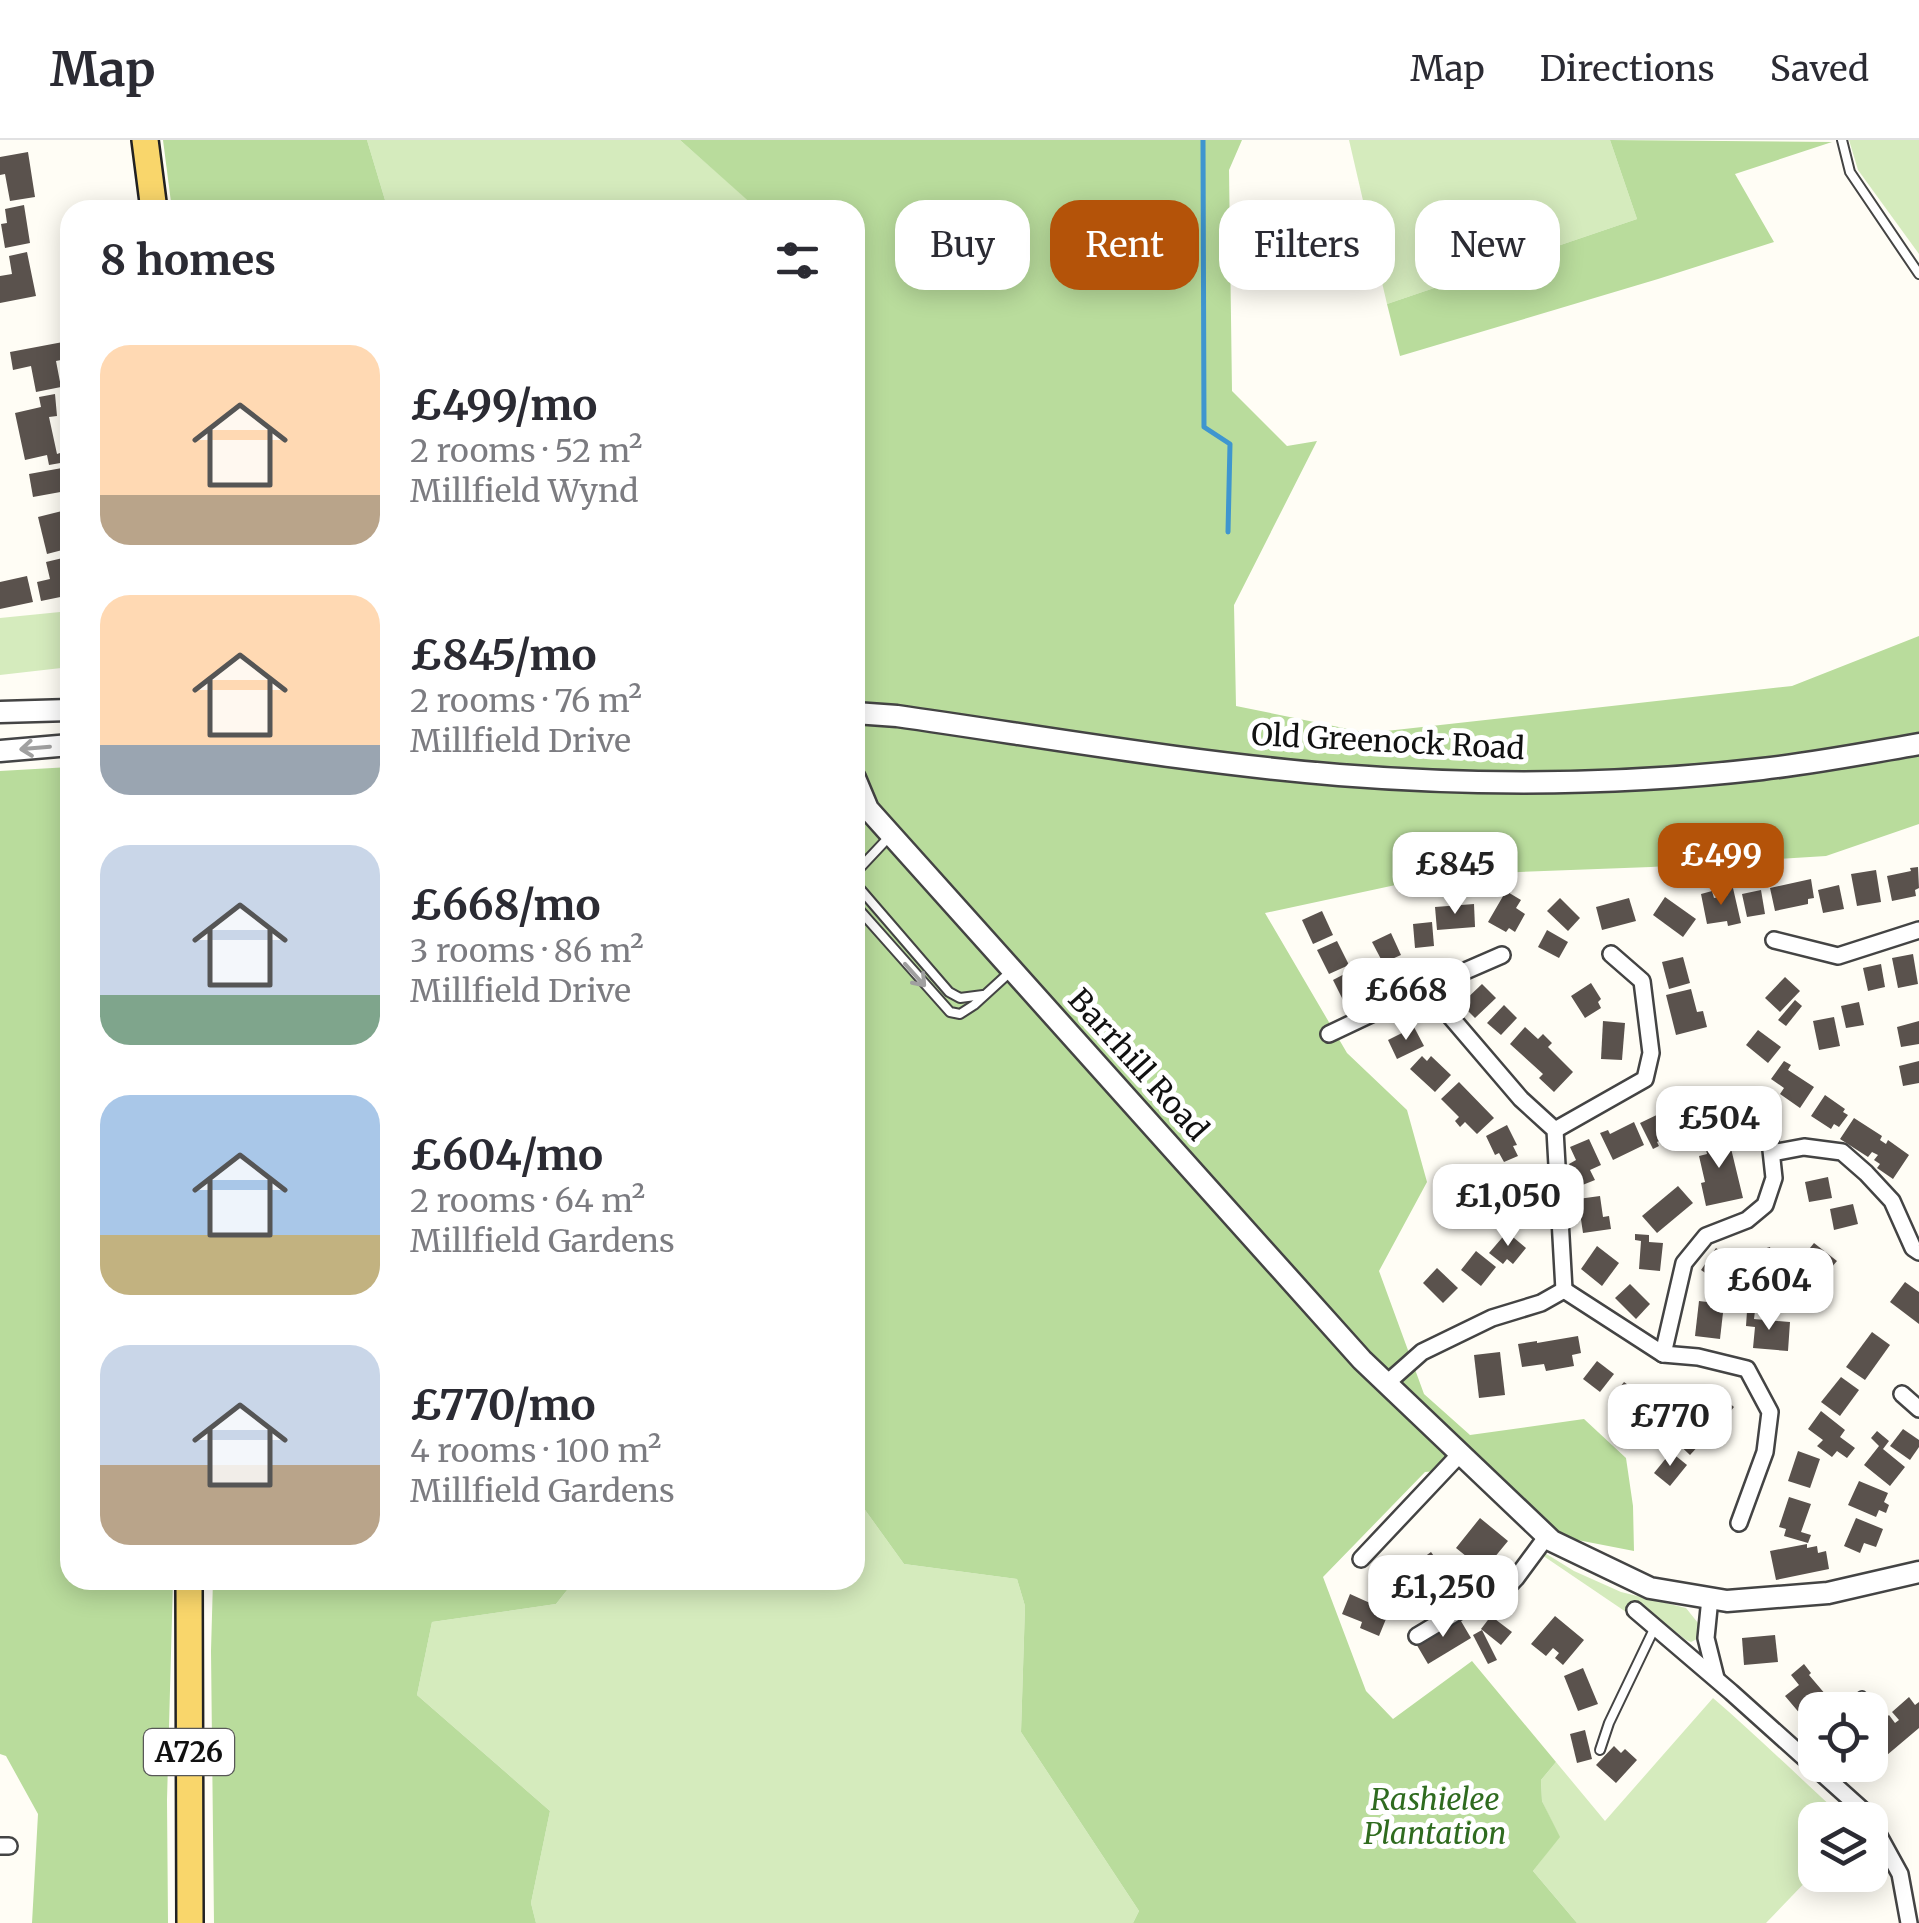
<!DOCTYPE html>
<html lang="en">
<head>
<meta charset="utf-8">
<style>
  body { margin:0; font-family:Merriweather,serif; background:#f2f2f3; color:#2b2b33; height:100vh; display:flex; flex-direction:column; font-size:38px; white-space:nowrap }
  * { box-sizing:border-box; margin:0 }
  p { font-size:32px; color:#7c7c81 }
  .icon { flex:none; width:55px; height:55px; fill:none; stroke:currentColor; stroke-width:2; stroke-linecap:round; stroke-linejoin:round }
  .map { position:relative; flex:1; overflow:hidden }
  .side { position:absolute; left:60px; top:60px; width:805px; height:1390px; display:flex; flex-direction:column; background:#fff; border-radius:30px; box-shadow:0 5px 25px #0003 }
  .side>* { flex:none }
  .guide { position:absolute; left:895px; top:60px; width:872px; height:90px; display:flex; gap:20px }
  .buttons { position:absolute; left:1798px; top:1552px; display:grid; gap:20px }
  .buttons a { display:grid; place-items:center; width:90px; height:90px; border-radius:20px; background:#fff; box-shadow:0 5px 25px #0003; font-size:50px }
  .price { position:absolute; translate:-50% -85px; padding:0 22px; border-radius:20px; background:#fff; color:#222; font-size:32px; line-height:65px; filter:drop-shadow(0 2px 5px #0008) }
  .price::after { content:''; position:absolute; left:50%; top:60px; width:30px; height:22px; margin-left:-15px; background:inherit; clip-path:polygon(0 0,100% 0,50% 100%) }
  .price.active { background:#b45309; color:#fff }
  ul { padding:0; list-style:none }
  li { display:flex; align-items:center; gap:30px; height:250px; padding:0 40px }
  li span { display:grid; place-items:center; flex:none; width:280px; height:200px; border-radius:30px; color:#555 }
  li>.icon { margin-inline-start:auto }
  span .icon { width:120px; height:120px; fill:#fffc; stroke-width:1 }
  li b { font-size:42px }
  h2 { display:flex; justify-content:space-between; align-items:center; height:120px; padding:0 40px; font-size:42px }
  .tag { padding:0 35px; border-radius:30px; background:#fff; box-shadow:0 5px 25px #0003; font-size:35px; line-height:90px }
  .tag.active { background:#b45309; color:#fff }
  header { display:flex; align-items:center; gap:60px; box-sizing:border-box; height:140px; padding:0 50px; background:#fff; border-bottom:2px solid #e1e1e2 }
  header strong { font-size:48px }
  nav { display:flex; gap:55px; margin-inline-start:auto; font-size:35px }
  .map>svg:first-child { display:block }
</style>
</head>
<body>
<header>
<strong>Map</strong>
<nav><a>Map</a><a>Directions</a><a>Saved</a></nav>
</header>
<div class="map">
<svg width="1919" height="1783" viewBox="0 0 1919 1783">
  <rect width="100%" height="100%" fill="#fffdf5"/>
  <g fill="#d5ebbd">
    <path d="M367,0H680L755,66L751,70H388Z"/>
    <path d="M1349,0H1610L1637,79L1387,164Z"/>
    <path d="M1849,0H1919V114L1858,30Z"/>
    <path d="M70,471V527L0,535V478Z"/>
    <path d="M855,1356L904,1424L1017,1439L1025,1466L1021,1592L1139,1771L1133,1783H536L531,1763L550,1671L417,1555L432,1482L556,1464L575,1440H855Z"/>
    <path d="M1540,1410L1574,1431L1621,1452L1686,1468L1698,1483L1699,1498L1691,1502L1686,1500L1639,1463L1629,1474L1539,1413Z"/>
    <path d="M1713,1558C1758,1597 1801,1639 1846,1680H1815V1732L1766,1783H1577L1533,1731L1559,1697L1542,1661L1541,1640L1556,1622L1605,1681Z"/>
  </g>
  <g fill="#b9dc9c">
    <path d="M163,0H367L388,70H172Z"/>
    <path d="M680,0H1242L1229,30L1232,251L1287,306L1317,301L1234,465L1236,566L1368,593L1792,546L1919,496V684L1826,716L1651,727L1442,735L1265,773L1347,913L1407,970L1427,1042L1379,1131L1424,1254L1470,1295L1584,1279L1626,1318L1633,1366L1634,1411L1562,1397L1486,1327L1425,1332L1323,1437L1366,1551L1393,1579L1472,1521L1556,1622L1541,1640L1542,1661L1560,1697L1533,1731L1577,1783H1133L1139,1771L1021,1592L1025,1466L1017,1439L904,1424L855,1356V70H751L754,66Z"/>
    <path d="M1610,0L1832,2L1735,34L1774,102L1658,139L1400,216L1387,164L1637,79Z"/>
    <path d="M70,627V1440H173L167,1660L168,1783H32L38,1674L6,1616L0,1614V631Z"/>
    <path d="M213,1440H575L556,1464L432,1482L417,1555L550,1671L531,1763L536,1783H214L211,1511Z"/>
  </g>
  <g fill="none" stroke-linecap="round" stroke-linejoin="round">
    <path stroke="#3f96cf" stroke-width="5" d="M1203,0L1204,287L1230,304L1228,392"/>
  </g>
  <g fill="#5a524d">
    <path d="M28,12L35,57L10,61L5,34L0,35V17Z"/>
    <path d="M24,65L30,103L5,108L1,84L7,83L5,69Z"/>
    <path d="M27,112L36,156L0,163V136L12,134L9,116Z"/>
    <path d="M63,202L66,219L56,221L61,247L36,252L31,226L13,230L10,212Z"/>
    <path d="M55,254L57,276L49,277L57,314L63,312L66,322L49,325L47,315L25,320L15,273L41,267L39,257Z"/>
    <path d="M62,328L66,351L33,357L29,334Z"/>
    <path d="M62,371L70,408L47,414L38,377Z"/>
    <path d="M67,417L70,428V455L41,461L37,442L50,439L46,422Z"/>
    <path d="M27,436L33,462L0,469V442Z"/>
    <path d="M1918,727L1919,748L1915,750L1916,756L1892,761L1887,736L1911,731L1910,728Z"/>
    <path d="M1876,730L1881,762L1857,766L1851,734Z"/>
    <path d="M1811,739L1814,758L1808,759V764L1775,771L1770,748Z"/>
    <path d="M1839,745L1844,769L1823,773L1818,750Z"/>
    <path d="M1733,748L1741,783L1728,786L1727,781L1707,784L1701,754L1712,751L1714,758L1728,755L1726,749Z"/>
    <path d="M1761,750L1765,774L1747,777L1742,754Z"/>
    <path d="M1506,751L1521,760L1516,768L1525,774L1515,792L1509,788L1506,792L1488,782Z"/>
    <path d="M1665,757L1696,779L1683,797L1653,775Z"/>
    <path d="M1560,758L1580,778L1568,791L1547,771Z"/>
    <path d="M1629,758L1636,781L1602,790L1596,767Z"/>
    <path d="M1474,764L1475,787L1437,790L1435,767Z"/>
    <path d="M1322,771L1333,795L1313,804L1302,780Z"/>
    <path d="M1432,782L1434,806L1415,808L1413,784Z"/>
    <path d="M1547,790L1568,802L1559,818L1538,807Z"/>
    <path d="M1391,793L1401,815L1383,823L1372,802Z"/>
    <path d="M1337,801L1349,825L1329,834L1317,810Z"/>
    <path d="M1913,814L1918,844L1898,848L1892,818Z"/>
    <path d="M1683,817L1690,843L1669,849L1662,822Z"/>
    <path d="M1881,824L1885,847L1868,851L1863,828Z"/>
    <path d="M1352,830L1364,854L1345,864L1333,840Z"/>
    <path d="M1785,837L1800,851L1780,872L1765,858Z"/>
    <path d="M1591,843L1601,859L1598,862L1601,868L1585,878L1571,856Z"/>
    <path d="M1482,844L1496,858L1475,878L1461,864Z"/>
    <path d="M1691,849L1697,872L1703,871L1707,887L1676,895L1666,855Z"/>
    <path d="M1795,860L1802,866L1786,886L1778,880Z"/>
    <path d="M1859,862L1864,885L1846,888L1841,866Z"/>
    <path d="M1504,865L1517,878L1501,895L1487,883Z"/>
    <path d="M1834,877L1840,906L1819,910L1813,881Z"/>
    <path d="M1603,881L1625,883L1622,920L1601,919Z"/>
    <path d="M1919,881V904L1901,907L1897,887Z"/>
    <path d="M1414,887L1424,906L1397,919L1388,900Z"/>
    <path d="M1525,887L1538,899L1543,894L1552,903L1548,907L1573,932L1554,952L1539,938L1543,934L1510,904Z"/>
    <path d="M1758,890L1781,907L1768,923L1746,905Z"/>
    <path d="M1422,916L1427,921L1431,916L1451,935L1435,952L1410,929Z"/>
    <path d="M1784,921L1791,925L1788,930L1814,947L1800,968L1780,954L1784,948L1771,939Z"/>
    <path d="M1919,921V943L1903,946L1899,926Z"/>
    <path d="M1459,942L1494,978L1477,994L1465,982L1460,987L1455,981L1459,977L1441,959Z"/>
    <path d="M1679,946L1692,959L1698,954L1707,962L1686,983L1664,961Z"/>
    <path d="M1825,955L1845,969L1843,972L1848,975L1839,987L1834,984L1831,989L1811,976Z"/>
    <path d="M1665,971L1676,993L1657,1002L1659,1006L1653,1009L1640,983Z"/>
    <path d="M1854,978L1882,996L1880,1000L1886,1004L1888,1000L1909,1015L1893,1039L1877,1028L1880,1024L1874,1020L1878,1015L1872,1012L1868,1017L1840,999Z"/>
    <path d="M1634,982L1644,1005L1613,1020L1600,993L1608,990L1610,994Z"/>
    <path d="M1507,985L1517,1005L1513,1006L1518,1016L1504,1022L1499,1013L1495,1015L1486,996Z"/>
    <path d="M1727,992L1743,1058L1706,1066L1701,1043L1705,1042L1699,1016L1707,1014L1703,997Z"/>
    <path d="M1589,999L1601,1025L1590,1030L1595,1040L1580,1046L1569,1024L1576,1020L1570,1007Z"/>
    <path d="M1520,1027L1524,1059L1501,1062L1497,1030Z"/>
    <path d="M1828,1037L1832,1058L1809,1062L1805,1042Z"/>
    <path d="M1678,1046L1693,1063L1657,1093L1642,1076Z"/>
    <path d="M1600,1056L1603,1077L1609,1076L1611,1089L1583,1093L1578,1059Z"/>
    <path d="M1853,1064L1858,1084L1834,1090L1830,1069Z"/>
    <path d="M1507,1092L1526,1108L1513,1124L1507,1119L1503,1124L1489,1113Z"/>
    <path d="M1635,1094L1649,1095V1102L1663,1103L1660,1131L1639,1129L1641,1101L1635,1100Z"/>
    <path d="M1814,1103L1837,1121L1818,1143L1802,1131L1812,1119L1806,1113Z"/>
    <path d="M1597,1106L1619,1123L1602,1146L1581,1129Z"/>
    <path d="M1770,1107L1778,1136L1758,1141L1750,1113Z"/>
    <path d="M1716,1108L1736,1122L1720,1143L1701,1130Z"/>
    <path d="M1476,1111L1496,1127L1481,1146L1461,1130Z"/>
    <path d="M1437,1128L1458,1148L1443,1163L1423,1143Z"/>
    <path d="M1905,1142L1919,1152V1184L1890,1162Z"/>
    <path d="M1630,1144L1650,1164L1636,1179L1615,1158Z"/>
    <path d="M1699,1161L1724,1164L1720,1199L1695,1196Z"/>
    <path d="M1747,1171H1755L1754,1179L1790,1182L1788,1211L1753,1208L1755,1187L1746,1186Z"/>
    <path d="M1872,1192L1890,1205L1865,1240L1846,1227Z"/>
    <path d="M1578,1196L1581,1213L1572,1215L1574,1226L1546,1231L1544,1224L1522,1227L1518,1204L1537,1201V1203Z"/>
    <path d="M1500,1212L1505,1255L1479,1258L1474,1215Z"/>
    <path d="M1597,1221L1614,1234L1600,1252L1583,1239Z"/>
    <path d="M1841,1237L1859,1250L1840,1276L1821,1262Z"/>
    <path d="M1624,1242L1639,1253L1625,1271L1610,1260Z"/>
    <path d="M1712,1248L1734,1267L1721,1283L1698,1264Z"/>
    <path d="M1647,1253L1668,1270L1653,1288L1632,1271Z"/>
    <path d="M1821,1271L1845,1290L1840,1297L1855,1308L1847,1318L1837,1311L1832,1317L1817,1306L1823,1300L1808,1289Z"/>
    <path d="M1695,1276L1712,1291L1690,1315L1673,1299Z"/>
    <path d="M1903,1289L1919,1300V1307L1910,1320L1890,1306Z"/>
    <path d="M1877,1291L1889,1301L1883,1309L1905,1327L1890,1346L1864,1325L1879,1306L1871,1298Z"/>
    <path d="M1798,1311L1820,1319L1810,1348L1788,1341Z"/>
    <path d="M1671,1312L1687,1325L1670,1346L1654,1333Z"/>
    <path d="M1859,1341L1888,1353L1884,1362L1889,1365L1886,1373L1879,1370L1876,1377L1848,1365Z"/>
    <path d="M1789,1357L1811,1364L1801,1392L1811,1395L1808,1403L1784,1396L1786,1389L1779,1387Z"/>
    <path d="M1480,1378L1508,1401L1489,1424L1488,1422L1482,1429L1456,1408Z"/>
    <path d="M1856,1378L1883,1389L1876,1407L1864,1403L1860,1413L1844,1406Z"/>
    <path d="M1807,1404V1408L1817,1406L1818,1413L1826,1411L1829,1429L1776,1440L1770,1411Z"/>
    <path d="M1431,1412L1448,1436L1419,1458L1401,1434Z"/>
    <path d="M1350,1454L1370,1463L1373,1455L1393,1462L1379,1496L1360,1488L1362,1482L1342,1474Z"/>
    <path d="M1458,1476L1471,1498L1428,1524L1415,1502Z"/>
    <path d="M1491,1476L1512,1492L1501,1505L1481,1489Z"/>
    <path d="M1555,1476L1584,1500L1563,1525L1555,1518L1559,1513L1553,1508L1546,1516L1531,1504Z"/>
    <path d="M1482,1490L1497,1520L1488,1524L1473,1495Z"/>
    <path d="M1775,1495L1778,1522L1744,1525L1742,1498Z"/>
    <path d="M1804,1524L1811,1533L1809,1535L1826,1555L1809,1569L1814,1576L1807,1582L1785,1556L1799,1545L1791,1535Z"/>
    <path d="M1583,1528L1598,1564L1578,1571L1564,1536Z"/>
    <path d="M1909,1557L1915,1565L1919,1562V1588L1874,1626L1870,1621V1581L1882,1595L1886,1591L1880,1583L1889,1575L1895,1583L1899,1580L1892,1572Z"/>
    <path d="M1585,1590L1592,1619L1577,1623L1570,1594Z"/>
    <path d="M1614,1606L1621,1613L1625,1609L1637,1620L1616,1643L1596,1625Z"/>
  </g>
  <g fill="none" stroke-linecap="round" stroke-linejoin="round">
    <defs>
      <g id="service">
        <path d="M1842,0L1850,32L1919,134"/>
        <path d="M855,742L857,731L888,698"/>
        <path d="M855,743L949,852L960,858L983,855"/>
        <path d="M855,765L950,872L960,874L974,865L1009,833"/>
        <path d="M1847,1570L1862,1556"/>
        <path d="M1600,1610L1609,1583L1655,1487"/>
        <path d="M1800,1613L1815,1599"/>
      </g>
      <g id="minor">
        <path d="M1774,800L1838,816L1919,790"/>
        <path d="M1426,848L1502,815"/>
        <path d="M1329,894L1426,848L1521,959L1555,990L1564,1150"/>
        <path d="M1555,990L1645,939L1651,913L1642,841L1611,814"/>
        <path d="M1772,1013L1804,1007L1842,1012L1866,1033L1892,1061L1913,1108L1919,1112"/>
        <path d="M1564,1150L1663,1214L1698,1217L1747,1229L1770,1272L1765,1312L1739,1383"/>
        <path d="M1663,1214L1684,1123L1706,1096L1747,1080L1765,1065L1774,1038L1770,1001L1758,962"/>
        <path d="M1387,1243L1422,1212L1492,1178L1541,1163L1564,1150"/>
        <path d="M1902,1254L1919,1269"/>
        <path d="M1361,1419L1460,1314"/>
        <path d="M1710,1458L1706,1498L1716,1538"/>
        <path d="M1635,1470L1731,1552L1867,1674L1900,1734L1909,1783"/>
        <path d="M1417,1496L1467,1466L1499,1456L1516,1438L1547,1396"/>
        <path d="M0,1706H9"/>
      </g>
      <g id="tertiary">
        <path d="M0,572L70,570"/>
        <path d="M855,573L897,576C1044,597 1191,623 1339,635C1479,646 1623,645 1762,629C1815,623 1867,613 1919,604"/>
        <path d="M0,611L70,605"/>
        <path d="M855,638L868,669L1362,1220L1552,1401L1650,1448L1727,1461L1828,1453L1919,1432"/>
      </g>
      <g id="primary">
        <path d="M145,0L154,70"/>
        <path d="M189,1440L190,1783"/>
      </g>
    </defs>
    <use href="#service" stroke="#444" stroke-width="12"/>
    <use href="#minor" stroke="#444" stroke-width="20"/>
    <use href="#tertiary" stroke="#444" stroke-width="25"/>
    <use href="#primary" stroke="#222" stroke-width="30"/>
    <use href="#service" stroke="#fff" stroke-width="8"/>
    <use href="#minor" stroke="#fff" stroke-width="15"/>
    <use href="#tertiary" stroke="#fff" stroke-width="20"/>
    <use href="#primary" stroke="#f9d66b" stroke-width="25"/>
  </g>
  <defs><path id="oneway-shaft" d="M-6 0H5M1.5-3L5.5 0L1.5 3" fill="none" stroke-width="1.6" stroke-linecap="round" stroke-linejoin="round" transform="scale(2.5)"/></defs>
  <g stroke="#a0a0a0">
    <use href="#oneway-shaft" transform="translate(35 608) rotate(175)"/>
    <use href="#oneway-shaft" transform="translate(915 835) rotate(48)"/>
  </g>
  <g text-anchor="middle" stroke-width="10" stroke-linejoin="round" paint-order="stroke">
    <rect fill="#fff" stroke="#585858" stroke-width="2.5" x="144" y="1589" width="90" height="46" rx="8"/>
    <g font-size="28" font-weight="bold" fill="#111">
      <text x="189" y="1622">A726</text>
    </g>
    <g font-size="30" fill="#111" stroke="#fff">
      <text transform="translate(1388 602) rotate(3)" y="10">Old Greenock Road</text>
      <text transform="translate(1138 925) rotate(48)" y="10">Barrhill Road</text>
    </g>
    <g font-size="30" font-style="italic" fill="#2f6b1f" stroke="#fff">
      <text x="1435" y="1670">Rashielee<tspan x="1435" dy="34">Plantation</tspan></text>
    </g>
  </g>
</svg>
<div class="buttons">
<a><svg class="icon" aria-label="locate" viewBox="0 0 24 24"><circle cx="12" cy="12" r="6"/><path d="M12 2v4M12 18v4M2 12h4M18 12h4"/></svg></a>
<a><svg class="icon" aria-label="layers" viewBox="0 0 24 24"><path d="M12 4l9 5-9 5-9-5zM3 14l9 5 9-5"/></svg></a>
</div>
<b class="price active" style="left:1721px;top:768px">£499</b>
<b class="price" style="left:1455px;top:777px">£845</b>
<b class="price" style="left:1406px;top:903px">£668</b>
<b class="price" style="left:1719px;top:1031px">£504</b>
<b class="price" style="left:1508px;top:1109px">£1,050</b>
<b class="price" style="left:1769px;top:1193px">£604</b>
<b class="price" style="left:1670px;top:1329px">£770</b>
<b class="price" style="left:1443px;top:1500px">£1,250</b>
<div class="guide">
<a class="tag">Buy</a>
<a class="tag active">Rent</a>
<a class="tag">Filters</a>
<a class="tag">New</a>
</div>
<section class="side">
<h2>8 homes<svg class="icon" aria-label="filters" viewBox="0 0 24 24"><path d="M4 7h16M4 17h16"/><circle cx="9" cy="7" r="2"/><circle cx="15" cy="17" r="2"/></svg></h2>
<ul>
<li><span style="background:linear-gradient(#ffd9b3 75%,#b9a48a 0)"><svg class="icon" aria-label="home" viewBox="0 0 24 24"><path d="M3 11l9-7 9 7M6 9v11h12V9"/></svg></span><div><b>£499/mo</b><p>2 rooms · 52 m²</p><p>Millfield Wynd</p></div></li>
<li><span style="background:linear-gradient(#ffd9b3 75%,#9aa5b1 0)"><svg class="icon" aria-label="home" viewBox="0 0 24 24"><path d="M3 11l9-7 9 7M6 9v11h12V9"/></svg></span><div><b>£845/mo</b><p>2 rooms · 76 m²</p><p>Millfield Drive</p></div></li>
<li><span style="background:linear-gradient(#c9d6e8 75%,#7fa58c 0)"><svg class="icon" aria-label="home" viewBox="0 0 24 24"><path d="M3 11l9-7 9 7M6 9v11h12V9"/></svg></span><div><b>£668/mo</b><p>3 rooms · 86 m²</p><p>Millfield Drive</p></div></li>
<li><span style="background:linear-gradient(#a9c7e8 70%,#c2b280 0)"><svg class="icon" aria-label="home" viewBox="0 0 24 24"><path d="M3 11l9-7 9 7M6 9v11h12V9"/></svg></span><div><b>£604/mo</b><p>2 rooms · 64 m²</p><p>Millfield Gardens</p></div></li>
<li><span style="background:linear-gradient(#c9d6e8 60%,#b9a48a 0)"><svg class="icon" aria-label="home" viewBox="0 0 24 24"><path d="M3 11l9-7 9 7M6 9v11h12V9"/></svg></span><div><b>£770/mo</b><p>4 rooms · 100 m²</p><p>Millfield Gardens</p></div></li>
</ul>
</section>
</div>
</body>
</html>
